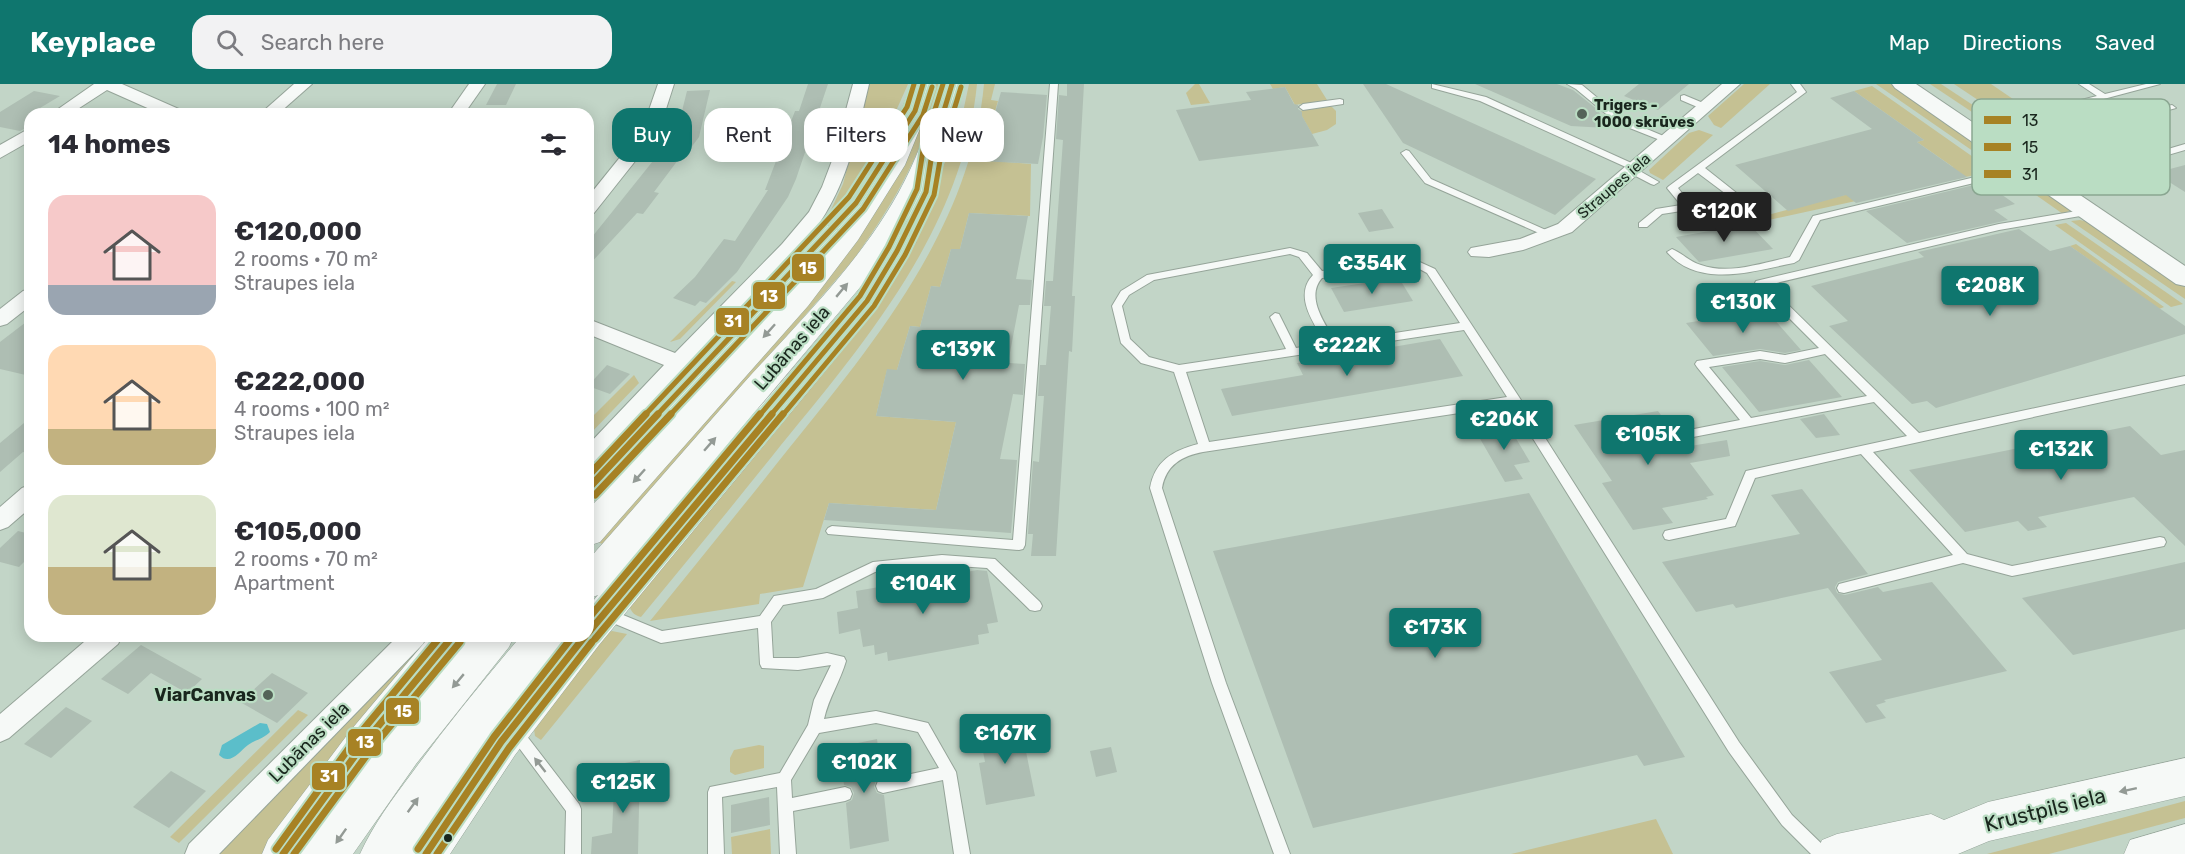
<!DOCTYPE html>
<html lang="en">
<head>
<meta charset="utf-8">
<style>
  body { margin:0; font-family:Rubik,sans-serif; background:#f2f2f3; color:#2b2b33; height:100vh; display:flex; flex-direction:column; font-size:22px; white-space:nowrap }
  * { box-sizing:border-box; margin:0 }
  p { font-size:20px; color:#7c7c81 }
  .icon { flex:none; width:33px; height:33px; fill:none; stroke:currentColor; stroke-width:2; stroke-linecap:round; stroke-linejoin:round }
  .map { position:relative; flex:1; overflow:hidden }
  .sheet { position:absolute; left:24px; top:24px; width:570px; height:534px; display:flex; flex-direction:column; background:#fff; border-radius:18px; box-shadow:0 3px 15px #0003 }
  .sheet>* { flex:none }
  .guide { position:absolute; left:612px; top:24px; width:570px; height:54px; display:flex; gap:12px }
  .price { position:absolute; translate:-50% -51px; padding:0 14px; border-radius:6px; background:#0f766e; color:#fff; font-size:20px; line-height:39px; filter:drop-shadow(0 2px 3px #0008) }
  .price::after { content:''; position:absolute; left:50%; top:36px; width:18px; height:14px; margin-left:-9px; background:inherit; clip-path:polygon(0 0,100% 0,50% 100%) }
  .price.selected { background:#222; color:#fff }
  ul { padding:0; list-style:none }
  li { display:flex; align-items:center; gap:18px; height:150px; padding:0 24px }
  li span { display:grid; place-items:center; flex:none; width:168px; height:120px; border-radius:18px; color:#555 }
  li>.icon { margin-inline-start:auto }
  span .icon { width:72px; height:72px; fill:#fffc; stroke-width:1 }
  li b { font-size:26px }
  h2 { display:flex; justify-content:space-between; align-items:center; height:72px; padding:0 24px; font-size:26px }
  .tag { padding:0 21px; border-radius:18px; background:#fff; box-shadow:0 3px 15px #0003; font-size:21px; line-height:54px }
  .tag.selected { background:#0f766e; color:#fff }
  header { display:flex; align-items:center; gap:36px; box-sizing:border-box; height:84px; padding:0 30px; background:#0f766e; color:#fff }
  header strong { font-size:28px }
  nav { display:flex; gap:33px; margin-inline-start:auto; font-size:21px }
  .search { width:420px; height:54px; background:#f2f2f3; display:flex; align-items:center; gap:15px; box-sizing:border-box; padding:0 21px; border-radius:18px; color:#7c7c81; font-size:22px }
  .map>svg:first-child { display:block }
</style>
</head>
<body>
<header>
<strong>Keyplace</strong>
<div class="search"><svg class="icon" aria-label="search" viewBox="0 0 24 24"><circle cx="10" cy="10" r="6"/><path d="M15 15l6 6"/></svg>Search here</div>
<nav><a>Map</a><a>Directions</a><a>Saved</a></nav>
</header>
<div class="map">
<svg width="2185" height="770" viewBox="0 0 2185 770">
  <rect width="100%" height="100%" fill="#c2d5c7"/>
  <g fill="#c5c193">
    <path d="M869,0H908L872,81L843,125L754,213L588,390V384L767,195L800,163L829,130L843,100Z"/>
    <path d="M933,0H941C921,72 897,114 854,175L605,461L595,457C647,399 698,341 750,283C825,198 905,114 933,0Z"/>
    <path d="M969,0H977C963,142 868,255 781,361C735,419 688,476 641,533C634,531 631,528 629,521L897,183L946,76L962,33Z"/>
    <path d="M984,0H995L991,16L998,17L981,76L1031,80L1030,132L969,129L960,165H951L940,203L931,202L920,243L910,242L897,286H887L876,332L956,338L936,426L829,419L803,503L760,510L759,520L650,537C697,479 744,421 790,363C876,257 971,141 984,0Z"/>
    <path d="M1195,0H1199L1210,19L1191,21L1186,9Z"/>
    <path d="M1270,0H1317L1327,16L1295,21L1285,3L1273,5Z"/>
    <path d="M1744,0H1770L1721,44L1714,41L1708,32Z"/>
    <path d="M1876,0H1891L1988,67L1996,83Z"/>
    <path d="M1930,0H1941L1994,35L1975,30Z"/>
    <path d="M1954,0H1991L2029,26L2005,34Z"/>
    <path d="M1872,2L1993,87L1764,137L1760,133L1953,83L1917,58L1924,56L1854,7Z"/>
    <path d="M1326,23H1332L1336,27V40L1327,46L1312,50L1299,27Z"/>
    <path d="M1699,46L1713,51L1663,96L1650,89L1649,86L1689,49Z"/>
    <path d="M2013,95L2040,103L2071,126L2063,130Z"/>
    <path d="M2080,136L2092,139L2185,203V215L2071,137Z"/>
    <path d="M2066,139L2183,220L2171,223L2055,141Z"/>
    <path d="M2076,160L2164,223L2159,225L2070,162Z"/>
    <path d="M732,197L736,198L680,255L670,258Z"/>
    <path d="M634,291L639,299L588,352V337Z"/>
    <path d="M612,547L627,550L541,656L535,652L534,645L601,551Z"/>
    <path d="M426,552H438L267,770H216Z"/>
    <path d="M298,626L308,631L179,759L170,753Z"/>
    <path d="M759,661L764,662V684L735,691L730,688V674L734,666Z"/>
    <path d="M2185,717V734L2049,770H1987Z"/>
    <path d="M1656,735L1673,770H1511Z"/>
    <path d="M770,745L771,770H732L731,753Z"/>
  </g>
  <path fill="#5bbeca" d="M260,639L267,640L270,648C263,655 255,656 248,661C239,668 230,682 219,671L222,661Z"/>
  <g fill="#aebeb3">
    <path d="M497,0H516L506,21H486Z"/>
    <path d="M808,0H828L796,95L788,113L737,188L706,219L700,217L695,222L673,214L695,193L724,155L735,157L768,106H765L795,27H799Z"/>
    <path d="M1067,0H1084L1072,212H1075L1072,268L1069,267L1056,472H1031L1033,450H1028L1033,377L1039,378L1044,312H1038L1040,281H1046L1051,222H1044L1046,197H1053L1063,56L1056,55L1059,11L1067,12Z"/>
    <path d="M1363,0H1386L1596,95L1555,131L1403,59Z"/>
    <path d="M1475,0H1557L1573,6L1598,26L1607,44L1571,42Z"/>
    <path d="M1639,0H1689L1658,26L1624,12Z"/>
    <path d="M1285,3L1294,20L1298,21V25L1302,28V32L1319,62L1199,77L1176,26L1251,16L1246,8Z"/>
    <path d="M710,6L699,53L684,73L681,72L654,108L659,109L643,130L637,129L588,182V158L677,47L687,7Z"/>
    <path d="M34,7L60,12L30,30V42L20,47L0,43V28Z"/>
    <path d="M1854,7L1924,56L1917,58L1967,93L1856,119L1846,111L1788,127L1735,81L1872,45L1830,14Z"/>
    <path d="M1001,8L1047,11L1043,53L1038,80L981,77Z"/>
    <path d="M2185,81V108L2155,89Z"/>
    <path d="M1978,100L1982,103L1988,101L2015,120L1994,126L2008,136L1907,159L1866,127Z"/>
    <path d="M1382,125L1394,144L1369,148L1358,129Z"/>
    <path d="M969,129L1028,132L1016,195L1032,196L1030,221H1019L1008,279L1025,280L1023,311L1013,310L1000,375L1017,376L1011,449L824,436L829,419L936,426L956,338L876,332L887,285L897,286L910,242L920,243L931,202L940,203L951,165H960Z"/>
    <path d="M1749,140L1773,165L1699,178L1676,153Z"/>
    <path d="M2019,145L2050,167L2070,162L2185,242V250L1936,324L1927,317L1912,320L1829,242L1848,237L1811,202L1924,173L1918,168Z"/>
    <path d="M1399,194L1413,217L1344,228L1331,204Z"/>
    <path d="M1766,226L1801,266L1785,269L1760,265L1713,272L1686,239Z"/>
    <path d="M30,235V292L0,285V258Z"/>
    <path d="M1440,255L1463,292L1232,332L1221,305L1303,291L1297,279Z"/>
    <path d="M1809,276L1842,313L1759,328L1722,283L1760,277L1785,281Z"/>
    <path d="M607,281L630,290L610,310L588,302Z"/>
    <path d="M1658,327L1684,363L1727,356L1730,372L1690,379L1714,411L1706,413L1708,415L1662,424L1673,439L1633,446L1602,399L1612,397L1574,341Z"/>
    <path d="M1824,330L1840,351L1816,354L1800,335Z"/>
    <path d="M30,334V369L23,368L0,388V359Z"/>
    <path d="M1508,341L1530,378L1514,381L1523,395L1505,398L1475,346Z"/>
    <path d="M2130,342L2161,371L2185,366V462L2134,413L2038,433L2047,443L2028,447L2018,437L1965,448L1909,386Z"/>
    <path d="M1802,405L1868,490L1838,498L1835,503L1837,509L1845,511L1878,503L1883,508L1932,498L2007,587L1884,616L1886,618L1876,621L1886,634L1866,639L1829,588L1882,576L1828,504L1736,524L1733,520L1696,528L1662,478L1800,450L1771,411Z"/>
    <path d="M1529,409L1685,673L1644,682L1637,671L1313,744L1213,467Z"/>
    <path d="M18,447L30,450V472L19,483L0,478V464Z"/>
    <path d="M2185,478V545L2073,571L2022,514Z"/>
    <path d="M977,486L987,487L998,538L987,540L989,549L978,551L979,560L888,577L887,568L875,571L874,561L863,563L860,545L839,550L837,528L858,524L856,507Z"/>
    <path d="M141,561L202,595L187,609L151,589L128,610L101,595Z"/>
    <path d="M272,589L308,609L277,639L240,618Z"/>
    <path d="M66,623L92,637L51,674L24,660Z"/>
    <path d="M1020,638L1035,712L986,721L979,679L985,678L979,646Z"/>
    <path d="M877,655L882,694L876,696L874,703L877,709L884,711L889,757L850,765L846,719L852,716L854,709L851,703L844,701L839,663Z"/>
    <path d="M1111,663L1117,688L1096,693L1090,667Z"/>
    <path d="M640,676L638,770H591L592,753L612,749L615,681Z"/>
    <path d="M171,687L206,707L169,744L133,723Z"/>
    <path d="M769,713L770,741L731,749V721Z"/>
  </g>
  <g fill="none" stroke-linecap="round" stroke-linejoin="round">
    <defs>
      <g id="service">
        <path d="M1050,0H1058L1025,461L1023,465L1019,466L828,450L826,447L828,444L832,442L1013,456Z"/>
        <path d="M1432,0L1486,13L1638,82V86L1659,98L1654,101L1651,100L1628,88V84L1480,17L1432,4Z"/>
        <path d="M1567,0L1582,1L1623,35L1673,56L1668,59L1665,58L1617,39L1576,5Z"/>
        <path d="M1791,0H1800L1806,8L1705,84L1758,126V130H1752L1731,114L1688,126L1662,130L1647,143H1639V139L1656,125L1681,121L1667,104L1669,102L1797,8ZM1698,89L1726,110L1690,119L1678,104Z"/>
        <path d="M2079,0H2089L2105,10L2146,0H2160L2032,34L2053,48L2064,49L2172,21L2176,24L2064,55L2054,53V56L2064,64L2059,67L2046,59L2045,51L2023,36L1989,45L1984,42L1986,40L2097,12Z"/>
        <path d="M1684,11L1708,21L1709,23L1705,26L1702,25L1681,16V12Z"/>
        <path d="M1340,15L1343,16V20L1303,26L1299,23L1303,20Z"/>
        <path d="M2185,60V66L2072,99L2069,100L2064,97L2066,95Z"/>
        <path d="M1406,66L1409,67L1431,95L1557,151L1556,153H1548L1425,99L1401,69Z"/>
        <path d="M2025,81L2028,82V86L1820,136L1799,176L1794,179C1753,187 1699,205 1667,168L1672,165C1682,169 1690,178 1701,181C1729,191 1762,179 1790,173L1813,132Z"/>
        <path d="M2089,125L2094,128L2092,130L1999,146L1768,201L1919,349L2185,292V300L1873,368L1967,470L2012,482L2160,453L2164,454L2166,458L2164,462L2012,492L1963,479L1844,509L1839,508L1837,504L1839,500L1953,471L1861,370L1755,394L1735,442L1669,456L1665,455L1663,451L1665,447L1669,446L1726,435L1746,387L1907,352L1874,318L1688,354L1684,353L1682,350L1684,347L1740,336L1697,283L1695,280L1697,277L1760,267L1785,271L1819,264L1756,201L1755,199L1756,197L1999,140ZM1825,270L1867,312L1751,334L1709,283L1760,275L1785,279Z"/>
        <path d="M1290,164L1307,169L1322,187L1413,175L1435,185L1519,313L1739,658L1792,731L1827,765L1830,770H1811L1782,741L1729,668L1512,321L1203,368C1182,372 1166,381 1162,404L1226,599L1290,770H1274L1212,599L1150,404C1155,377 1172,367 1198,360L1174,288L1141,279L1121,259L1112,222L1121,207L1147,191ZM1290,170L1299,173L1313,191C1293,212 1314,239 1325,259L1296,264L1279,230L1275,229L1270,233L1286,265L1179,281L1149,273L1130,255L1122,222L1129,211L1154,196ZM1412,181L1427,189L1460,239L1336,258C1325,240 1305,213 1322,194ZM1464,246L1507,313L1209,358L1186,288Z"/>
        <path d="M942,471L995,475L1040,518L1042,522L1040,526L1035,527L1030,526L987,484L942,481L875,488L823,514L783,521L771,538L773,574H798L827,569L844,573L846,577C840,598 829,613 824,635L876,627L928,639L956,688L970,770H954L943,696L883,709L878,707L876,702L878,697L939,684L918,648L876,639L819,649L791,696L792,714L845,703L850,705L852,710L850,715L845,717L793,727L796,770H780L777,703L722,713L724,770H708V708L710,703L780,689L808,641L814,616L831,581L798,586L762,584L760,580L758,544L661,559L601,534L599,530L601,526L606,524L611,526L662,547L760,532L774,512L816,505L873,478Z"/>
        <path d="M520,640L525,641L526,651L579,720L581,725V770H565L566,727L514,657C511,651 512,647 515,641Z"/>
      </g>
      <g id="minor">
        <path d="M94,0H122L181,26L183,30H161L107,6L70,30H51Z"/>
        <path d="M294,0H312L278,30H260Z"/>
        <path d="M469,0H485L464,30H448Z"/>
        <path d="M658,0H674L659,47L594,129L588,131V113L642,46Z"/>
        <path d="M853,0H869C853,67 844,116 796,169L596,381L588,383V361L664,281L588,250V235L675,269L782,160L809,128L822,103L833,74Z"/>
        <path d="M1722,0H1740L1572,148L1523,166L1489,173L1471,172L1468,168L1471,164L1520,155L1558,140Z"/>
        <path d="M30,44V57L0,74V61Z"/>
        <path d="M30,205V222L7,240L0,242V225L23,207Z"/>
        <path d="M30,401V424L8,443L0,446V423L22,404Z"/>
        <path d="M91,552H122L118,560L9,654L0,658V630Z"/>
        <path d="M398,552H427L423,560L219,770H185L189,760Z"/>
      </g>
      <path id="tertiary" d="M1892,0H1916L2185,182V202L2176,200L1895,4Z"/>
      <g id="secondary">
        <path d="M2185,674V712L1989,757L1958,770H1816L1822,756L1837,750L1931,730L1944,736L1988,718Z"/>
        <path d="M2185,740V770H2124L2130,756Z"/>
      </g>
      <g id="trunk">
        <path d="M911,0H935L921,42L905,81L858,156L808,222L619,436L600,458L588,462V425L598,415L588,418V384L816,144L826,141L837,146C871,101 893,53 911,0Z"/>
        <path d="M940,0H964C949,56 931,102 898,150L912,152L916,158L877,224L599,561L515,671L450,770H360C373,741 393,714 412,689C446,642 483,597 521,552H561L560,556L563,552H588V523L598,511L588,515V476C640,418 690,359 742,301C802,234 872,168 910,86C923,58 932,30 940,0ZM862,201L856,211L716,374Z"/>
        <path d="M430,552H471L468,558L474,552H514L509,563L416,680L353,770H262L268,756L351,646Z"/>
      </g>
    </defs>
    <use href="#service" stroke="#95a499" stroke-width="2"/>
    <use href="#minor" stroke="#95a499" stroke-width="2"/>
    <use href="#tertiary" stroke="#95a499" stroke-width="2"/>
    <use href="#secondary" stroke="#95a499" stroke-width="1"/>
    <use href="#trunk" stroke="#95a499" stroke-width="1"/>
    <use href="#service" fill="#f6f9f7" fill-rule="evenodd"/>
    <use href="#minor" fill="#f6f9f7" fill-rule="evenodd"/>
    <use href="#tertiary" fill="#f6f9f7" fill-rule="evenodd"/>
    <use href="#secondary" fill="#f6f9f7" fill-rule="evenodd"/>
    <use href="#trunk" fill="#f6f9f7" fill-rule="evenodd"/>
    <defs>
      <g id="bus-1-far1">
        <path d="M656,332L856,119L915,27L923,0"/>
        <path d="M770,332L867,217L897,167L926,108L933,63L952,0"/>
      </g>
      <g id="bus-1">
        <path d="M588,405L658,330"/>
        <path d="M588,549L772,330"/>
        <path d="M283,770L365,658L453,552"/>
        <path d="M426,770L501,658L585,552"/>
      </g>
      <g id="bus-2-far1">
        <path d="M669,332L863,125L923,31L932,3"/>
        <path d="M782,332L874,222L905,171L934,111L942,65L961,3"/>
      </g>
      <g id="bus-2">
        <path d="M595,411L671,330"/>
        <path d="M595,555L783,330"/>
        <path d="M294,770L372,664L460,558"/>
        <path d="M437,770L509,664L592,558"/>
      </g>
      <g id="bus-3-far1">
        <path d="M644,332L849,113L907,23L914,0"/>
        <path d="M759,332L860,212L889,163L917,105L924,60L943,0"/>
      </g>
      <g id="bus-3">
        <path d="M588,392L646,330"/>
        <path d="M588,535L760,330"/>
        <path d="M276,765L357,653L441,552"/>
        <path d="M418,765L494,653L573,552"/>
      </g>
    </defs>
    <use href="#bus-1-far1" stroke="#baddc3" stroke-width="9"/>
    <use href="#bus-1" stroke="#baddc3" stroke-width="11"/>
    <use href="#bus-2-far1" stroke="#baddc3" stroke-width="9"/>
    <use href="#bus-2" stroke="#baddc3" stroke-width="11"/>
    <use href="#bus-3-far1" stroke="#baddc3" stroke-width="9"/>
    <use href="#bus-3" stroke="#baddc3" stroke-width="11"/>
    <use href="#bus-1-far1" stroke="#a78224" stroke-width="5"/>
    <use href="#bus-1" stroke="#a78224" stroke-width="7"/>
    <use href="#bus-2-far1" stroke="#a78224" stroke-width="5"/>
    <use href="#bus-2" stroke="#a78224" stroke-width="7"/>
    <use href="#bus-3-far1" stroke="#a78224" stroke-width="5"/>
    <use href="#bus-3" stroke="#a78224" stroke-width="7"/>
  </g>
  <defs><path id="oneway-solid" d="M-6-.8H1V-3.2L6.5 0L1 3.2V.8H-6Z" transform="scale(1.5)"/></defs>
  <g fill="#939a95">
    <use href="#oneway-solid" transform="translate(842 206) rotate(-50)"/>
    <use href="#oneway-solid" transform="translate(769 247) rotate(132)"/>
    <use href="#oneway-solid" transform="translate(710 360) rotate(-49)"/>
    <use href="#oneway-solid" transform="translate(639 392) rotate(132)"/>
    <use href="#oneway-solid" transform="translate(458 597) rotate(130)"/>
    <use href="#oneway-solid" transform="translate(540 681) rotate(-128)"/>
    <use href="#oneway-solid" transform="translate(2128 706) rotate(168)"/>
    <use href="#oneway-solid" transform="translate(413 721) rotate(-54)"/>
    <use href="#oneway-solid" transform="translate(341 752) rotate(125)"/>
  </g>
  <g fill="#546358" stroke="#baddc3" stroke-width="2">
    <circle cx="1582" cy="30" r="6"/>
    <circle cx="268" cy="611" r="6"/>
  </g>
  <circle fill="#19261d" stroke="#baddc3" stroke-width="2" cx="448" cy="754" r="5"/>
  <g text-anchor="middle" stroke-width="4.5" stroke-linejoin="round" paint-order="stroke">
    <g font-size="15" font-weight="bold" fill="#19261d" stroke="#baddc3" text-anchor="start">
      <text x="1594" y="26">Trigers -<tspan x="1594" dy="17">1000 skrūves</tspan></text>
    </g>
    <g font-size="15" fill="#19261d" stroke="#baddc3">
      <text transform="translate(1614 102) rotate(-41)" y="5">Straupes iela</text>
    </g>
    <g font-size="18" fill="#19261d" stroke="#baddc3">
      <text transform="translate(792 264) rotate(-49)" y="6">Lubānas iela</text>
      <text transform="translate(309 658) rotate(-45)" y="6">Lubānas iela</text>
    </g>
    <g font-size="18" font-weight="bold" fill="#19261d" stroke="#baddc3" text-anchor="end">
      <text x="256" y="617">ViarCanvas</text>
    </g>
    <g font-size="21" fill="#19261d" stroke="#baddc3">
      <text transform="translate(2045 726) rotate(-14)" y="7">Krustpils iela</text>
    </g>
  </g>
  <rect x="1972" y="15" width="198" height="96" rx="9" fill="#baddc3" stroke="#8aa691" stroke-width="1.5"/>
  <rect x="1984" y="32" width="27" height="8" fill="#a78224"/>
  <rect x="1984" y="59" width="27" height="8" fill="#a78224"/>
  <rect x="1984" y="86" width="27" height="8" fill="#a78224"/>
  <g font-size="16" fill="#19261d">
    <text x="2022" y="42">13</text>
    <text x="2022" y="69">15</text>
    <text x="2022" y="96">31</text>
  </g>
  <g stroke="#baddc3" stroke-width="2">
    <rect x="791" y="169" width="34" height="29" rx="6" fill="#a78224"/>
    <rect x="752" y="197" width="34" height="29" rx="6" fill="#a78224"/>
    <rect x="715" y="223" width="35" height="29" rx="6" fill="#a78224"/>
    <rect x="385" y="613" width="35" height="28" rx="6" fill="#a78224"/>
    <rect x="347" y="644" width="35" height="29" rx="6" fill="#a78224"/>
    <rect x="311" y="678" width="35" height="29" rx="6" fill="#a78224"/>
  </g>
  <g font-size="16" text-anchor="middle" font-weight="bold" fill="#fff">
    <text x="808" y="190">15</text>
    <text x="769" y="218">13</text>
    <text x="733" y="243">31</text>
    <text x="403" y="633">15</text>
    <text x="365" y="664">13</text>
    <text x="329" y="698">31</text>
  </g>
</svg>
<b class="price selected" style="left:1724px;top:159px">€120K</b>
<b class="price" style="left:1372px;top:211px">€354K</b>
<b class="price" style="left:1990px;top:233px">€208K</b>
<b class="price" style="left:1743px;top:250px">€130K</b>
<b class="price" style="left:1347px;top:293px">€222K</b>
<b class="price" style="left:963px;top:297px">€139K</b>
<b class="price" style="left:1504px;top:367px">€206K</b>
<b class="price" style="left:1648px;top:382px">€105K</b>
<b class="price" style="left:2061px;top:397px">€132K</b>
<b class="price" style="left:923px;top:531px">€104K</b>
<b class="price" style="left:1435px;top:575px">€173K</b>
<b class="price" style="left:1005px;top:681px">€167K</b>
<b class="price" style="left:864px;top:710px">€102K</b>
<b class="price" style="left:623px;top:730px">€125K</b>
<div class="guide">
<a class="tag selected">Buy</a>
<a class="tag">Rent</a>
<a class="tag">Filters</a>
<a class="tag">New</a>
</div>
<section class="sheet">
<h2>14 homes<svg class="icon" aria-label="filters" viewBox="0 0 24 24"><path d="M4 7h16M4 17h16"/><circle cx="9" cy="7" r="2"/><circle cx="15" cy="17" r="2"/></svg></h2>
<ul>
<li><span style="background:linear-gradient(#f6c9c9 75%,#9aa5b1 0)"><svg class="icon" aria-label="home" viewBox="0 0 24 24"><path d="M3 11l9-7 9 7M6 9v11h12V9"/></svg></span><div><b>€120,000</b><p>2 rooms · 70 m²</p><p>Straupes iela</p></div></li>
<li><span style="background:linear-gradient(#ffd9b3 70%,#c2b280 0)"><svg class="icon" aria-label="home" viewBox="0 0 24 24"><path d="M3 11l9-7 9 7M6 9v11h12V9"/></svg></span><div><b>€222,000</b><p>4 rooms · 100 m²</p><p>Straupes iela</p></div></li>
<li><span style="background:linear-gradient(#dfe7d0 60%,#c2b280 0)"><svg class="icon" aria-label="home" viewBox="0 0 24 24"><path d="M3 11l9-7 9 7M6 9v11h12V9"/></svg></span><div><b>€105,000</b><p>2 rooms · 70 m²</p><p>Apartment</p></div></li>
</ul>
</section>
</div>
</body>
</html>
